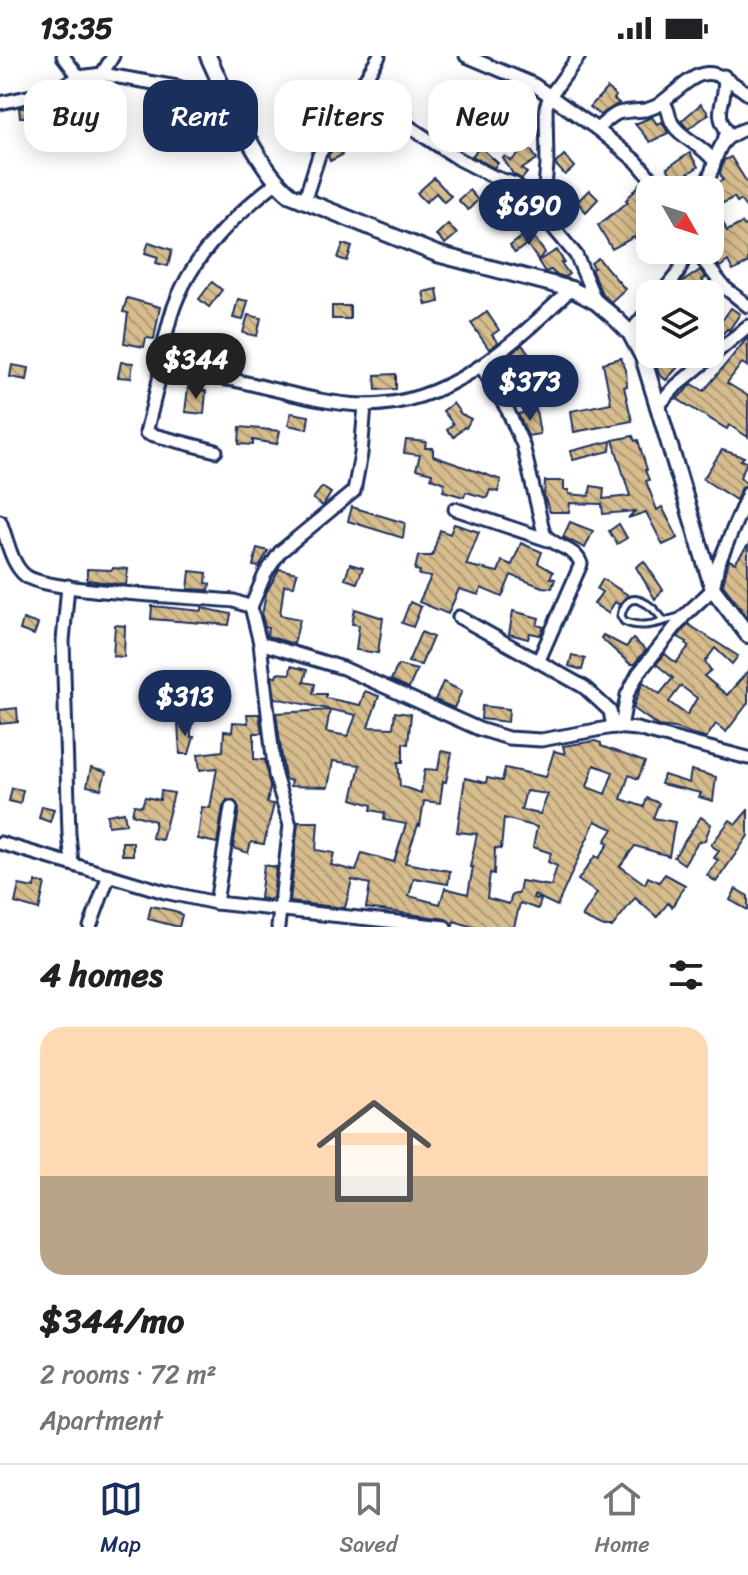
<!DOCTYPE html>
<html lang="en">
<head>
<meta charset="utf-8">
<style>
  body { margin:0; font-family:Sriracha,sans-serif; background:#f6f6f6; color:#202124; height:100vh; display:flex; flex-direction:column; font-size:30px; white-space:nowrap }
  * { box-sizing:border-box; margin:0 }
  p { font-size:26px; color:#757577 }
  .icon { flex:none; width:44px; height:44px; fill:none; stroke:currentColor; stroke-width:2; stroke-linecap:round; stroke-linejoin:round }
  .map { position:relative; height:871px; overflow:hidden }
  .sheet { display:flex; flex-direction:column; background:#fff; flex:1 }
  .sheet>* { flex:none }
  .banner { position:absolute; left:24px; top:24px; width:700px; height:72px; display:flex; gap:16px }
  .needle { width:52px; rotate:129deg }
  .fabs { position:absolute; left:636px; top:120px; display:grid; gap:16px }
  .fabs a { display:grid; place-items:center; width:88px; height:88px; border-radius:16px; background:#fff; box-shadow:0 4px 20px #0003; font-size:40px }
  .price { position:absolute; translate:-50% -68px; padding:0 18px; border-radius:28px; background:#1b2f5e; color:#fff; font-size:26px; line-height:52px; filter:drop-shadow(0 2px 4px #0008) }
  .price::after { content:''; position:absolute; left:50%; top:48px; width:24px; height:18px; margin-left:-12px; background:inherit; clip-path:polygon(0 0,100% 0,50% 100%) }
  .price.active { background:#222; color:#fff }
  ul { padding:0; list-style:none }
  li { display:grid; align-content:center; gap:16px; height:424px; padding:0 40px }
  li span { display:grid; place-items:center; height:248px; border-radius:24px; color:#555 }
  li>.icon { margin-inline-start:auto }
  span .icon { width:144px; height:144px; fill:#fffc; stroke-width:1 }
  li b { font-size:34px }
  h2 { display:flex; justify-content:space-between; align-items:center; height:96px; padding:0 40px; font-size:34px }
  .tag { padding:0 28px; border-radius:24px; background:#fff; box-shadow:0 4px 20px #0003; font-size:28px; line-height:72px }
  .tag.active { background:#1b2f5e; color:#fff }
  .status { display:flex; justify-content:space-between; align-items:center; height:56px; padding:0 40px; background:#fff; direction:ltr }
  .status svg { height:22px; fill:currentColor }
  .menu { display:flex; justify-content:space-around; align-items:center; height:112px; border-top:2px solid #e0e0e0; background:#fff; font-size:22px; color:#757577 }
  .menu a { display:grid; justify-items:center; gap:4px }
  .menu .active { color:#1b2f5e }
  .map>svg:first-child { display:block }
</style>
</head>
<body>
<div class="status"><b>13:35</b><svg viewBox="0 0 49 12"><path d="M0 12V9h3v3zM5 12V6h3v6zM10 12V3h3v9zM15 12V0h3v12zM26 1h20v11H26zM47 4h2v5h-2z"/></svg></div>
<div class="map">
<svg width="748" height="871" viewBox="0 0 748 871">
  <defs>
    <pattern id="building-back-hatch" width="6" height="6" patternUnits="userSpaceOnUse" patternTransform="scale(2)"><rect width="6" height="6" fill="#d7bd8d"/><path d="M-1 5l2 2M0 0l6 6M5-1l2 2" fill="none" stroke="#ae9a76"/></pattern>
  </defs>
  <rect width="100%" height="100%" fill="#fff"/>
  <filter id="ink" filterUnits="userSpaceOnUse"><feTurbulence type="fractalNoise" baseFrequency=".0125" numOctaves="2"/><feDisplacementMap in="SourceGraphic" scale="16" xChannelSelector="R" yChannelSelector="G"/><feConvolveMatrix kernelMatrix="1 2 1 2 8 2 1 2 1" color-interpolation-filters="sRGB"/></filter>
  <g filter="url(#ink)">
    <g fill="url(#building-back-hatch)" stroke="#1b2f5e" stroke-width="2" fill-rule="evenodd">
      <path d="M607,32L616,40L614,43L619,47L600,59L590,51Z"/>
      <path d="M499,38L507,45L492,59L485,51Z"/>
      <path d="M395,43L413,56L409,61L405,60L398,63L397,68L400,74L392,85L378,73L383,67L379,64Z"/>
      <path d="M311,46L331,56L328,60L331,63L326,72L321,69L315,77L301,67L300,64Z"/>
      <path d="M701,48L709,58L688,73L681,65Z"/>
      <path d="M38,51V55H59V85H42V65L28,66L27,61H20L19,52Z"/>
      <path d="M652,61L657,68L662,66L668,77L650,86L635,68Z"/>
      <path d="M350,64L366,94L363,95L345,73Z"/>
      <path d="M337,88L342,99L330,105L328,100Z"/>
      <path d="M528,90L537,103L522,113L527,117L522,123L513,118L503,102L505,100L511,105Z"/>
      <path d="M480,91L498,107L494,112L472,100Z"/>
      <path d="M690,97L698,111L676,125L667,112Z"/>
      <path d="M564,99L575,111L565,119L555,108Z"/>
      <path d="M731,101L748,128V154L740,144L737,146L734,141L714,152L710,144V137L715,128L723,124L720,117L724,104Z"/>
      <path d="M434,122L451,140L444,146L436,137L426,146L417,137Z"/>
      <path d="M641,127L650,135V176L640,187L634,181L612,193L598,169L628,146L626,144Z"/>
      <path d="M469,134L478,144L468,154L458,144Z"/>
      <path d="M589,134L598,143L586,156L577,146Z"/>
      <path d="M720,160L727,175L742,167L744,170L748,168V207L733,215L728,205L720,211L706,194H710V165Z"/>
      <path d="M448,168L457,178L445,188L436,179Z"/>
      <path d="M523,180L527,186L534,181L545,197L538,204L527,188L515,197L510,190Z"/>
      <path d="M149,186L172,194L168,210L156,207L158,201L145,197Z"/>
      <path d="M343,188L352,191L347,205L338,202Z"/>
      <path d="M557,194L564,206L561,207L569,218L565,221L555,218L551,214L545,216L538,205Z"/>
      <path d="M598,202L625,233L611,246L602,238L591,213L594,212L591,207Z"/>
      <path d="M700,214L706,222L702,224L706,230L700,234L703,238H679L675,234L681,227Z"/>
      <path d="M212,226L222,234L209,251L199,243Z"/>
      <path d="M437,233L439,246L426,249L423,236Z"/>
      <path d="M127,242L160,251L154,283L146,282L144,291L124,287L128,257L123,256Z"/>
      <path d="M238,243L248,245L243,264L233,262Z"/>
      <rect x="332" y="250" width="18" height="13"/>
      <path d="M731,252L740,258L729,274L727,273L713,288L710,282Z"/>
      <path d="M487,256L499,274L492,279L498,287L489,293L471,267Z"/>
      <path d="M248,259L261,262L257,280L243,277Z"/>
      <path d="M748,281V311L742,307L727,327L748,340V381L729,369L727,373L677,343L692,328L704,335Z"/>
      <path d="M522,289L528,296L507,314L501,306Z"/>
      <path d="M690,298L666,324L659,318L653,299Z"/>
      <path d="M621,302L626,314L627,330L624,331L632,365L574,376L571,355L611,347L603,307Z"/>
      <path d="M121,306L133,307L131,322L118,321Z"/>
      <path d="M12,309L29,312L27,324L10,321Z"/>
      <path d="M502,313L513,333L507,337L495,317Z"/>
      <path d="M396,318V333L376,334L375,319Z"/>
      <path d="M188,332L206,335L204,358L185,356Z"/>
      <path d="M453,347L461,358L471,363L466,372L464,371L454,381L447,374L453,368L443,355Z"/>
      <path d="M536,354L540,378L528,380L518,358Z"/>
      <path d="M291,357L309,360L307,373L288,369Z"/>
      <path d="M240,371L280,375L277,388L253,384V389L239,388Z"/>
      <path d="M633,380L635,385L638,384L647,414H645L649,424L646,425L657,454L662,451L678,482L663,489L646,456L628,462L635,455L603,458L602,448L570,447L569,456H550L544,440L545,425H564V434H569V438L589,440L591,430L604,432L603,443L630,440L613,384Z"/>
      <path d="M406,384L426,386L425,392H433V400L501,424L498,436L490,434L487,442L466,436L464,441L443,435L445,427L431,422L432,417L416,413L420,399L404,397Z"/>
      <path d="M611,385L610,395L573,404L571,395Z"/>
      <path d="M722,394L744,401L741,404L747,406L740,421L748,429L742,431L736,444L703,423Z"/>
      <path d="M322,431L331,437L323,450L313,443Z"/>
      <path d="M352,451L405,467L403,482L348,465Z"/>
      <path d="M570,466L593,475L585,492L563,481Z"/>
      <path d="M454,468L479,476L466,509L498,516L502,505L512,509L521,487L542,496L538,507L553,516L550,522L555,523L552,532L542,531L511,519L502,541L481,532L479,539L459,533L448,558L419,546L431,521L419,519L420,515L415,514L418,500H432L440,474L450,478Z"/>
      <path d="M619,468L627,482L617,488L609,475Z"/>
      <path d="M748,489V562L723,529L729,504L735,507Z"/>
      <path d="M257,492L268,495L259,511L253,510Z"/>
      <path d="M644,505L663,534L655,543L636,511Z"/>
      <path d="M350,508L363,512L357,527L345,523Z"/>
      <path d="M113,512L128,513L126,529L87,524V513L112,514Z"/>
      <path d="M279,513L297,517L294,530L284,529L280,559L300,563L294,588L267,580L268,572L265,571L262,559L266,537Z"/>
      <path d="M190,515L207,517L206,527L210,528L209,534L188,533Z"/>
      <path d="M603,523L628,539L619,549L615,546L608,557L594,548L602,536L597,533Z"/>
      <path d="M410,546L421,551L413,571L402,567Z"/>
      <path d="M152,550L202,555V552L231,558L229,569L151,563Z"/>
      <path d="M355,553L383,562L378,597L356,594L359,569L352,568Z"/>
      <path d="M513,555L539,562L537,569L544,571L540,579L530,577L528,583L509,578Z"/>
      <path d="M23,563L38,568L34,579L20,574Z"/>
      <path d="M688,568L738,600L732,608L715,592L705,606L711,614L704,620L727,639L748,615V647L726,676L716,668L706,682L675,672L658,670L633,652L643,626L660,638L673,622L656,608L665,598L676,607L689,590L686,588L687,586L678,581ZM681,630L697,642L687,659L669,646Z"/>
      <path d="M115,569L125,570L124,601L113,600Z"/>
      <path d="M421,576L433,581L421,609L408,606Z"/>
      <path d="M603,579L626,591L633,583L646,594L634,608H630L601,582Z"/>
      <path d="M572,599L585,603L582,614L569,610Z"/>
      <path d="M398,609L417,614L409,632L391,624Z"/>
      <path d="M291,610L307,614L304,626L315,628L313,638H326V642L360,649L365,635L379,640L368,671L393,672L395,656L411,658L408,688L403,687V706H398L400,730L421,737L425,713L438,714L441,695L452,697L446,726L443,725L440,747L424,745L420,770L418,769L405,807L450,815L448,828L414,822L409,840L440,848L445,832L468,838L473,811H470L477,778L457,776L465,722L486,727L487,722L502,725L505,712L546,721L554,695L565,698L563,690L595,685L601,687V690L645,706L638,723L629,719L621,743L644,751L647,742L659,747L653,762L675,766L669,800L635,790L620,810L645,828L648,821L659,826L665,818L685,829L672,851L668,847L657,861L635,842L612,871H604L582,861L597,837L578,824L595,800L599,802L609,787L605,785L613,773L595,765L557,850L534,839L533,842L541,844L538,853L520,847L514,871H473L454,865L453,869L446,863L366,852L370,828L352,824L345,852L290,846L298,766H318L316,794L334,797L331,809L356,815L362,797L394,806L406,768L384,764L385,757L371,754L372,749L352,743L360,709L333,705L328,731L290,730L291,725L285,723L276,657L330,654L326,676L348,680L356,659L275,642L272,620L276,621L277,617L290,618ZM594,709L613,716L605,738L587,731ZM526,735L548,738L540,758L521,754ZM504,762L537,771L533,791L551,797L548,806L557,810L551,830L521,825L519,837L512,839L509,848L487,842L490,817L494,818L495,792L501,793Z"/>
      <path d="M443,626L462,635L454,652L435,644Z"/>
      <path d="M482,650L509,653L508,666L481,663Z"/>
      <path d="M17,652L18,666L0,668V654Z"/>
      <path d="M247,658H259L262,677H254V703L265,704L270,731L267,747L274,748L264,788L251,786L248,797L233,792L239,753L233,744H227L223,750L217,787L198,783L202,751L210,752L217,712L200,714L198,698L223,695L224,675L232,676L233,666L248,667Z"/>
      <path d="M178,668H191V681H194L189,698H180Z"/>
      <path d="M91,712L106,716L101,733L87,730Z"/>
      <path d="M691,714L716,721L713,745L699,741L701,737L661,728L664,719L689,727Z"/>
      <path d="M12,732L23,734L20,748L9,745Z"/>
      <path d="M161,735L174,737L162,784L152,782L155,765L132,758L134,749L142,750L145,741L160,744Z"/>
      <path d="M42,750L54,753L50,766L39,762Z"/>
      <path d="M748,754V780L716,826L707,819L718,804L714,802L719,795L711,789L730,764L736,768Z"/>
      <path d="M124,756L126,768L108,770L107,759Z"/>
      <path d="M701,761L711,768L705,784L698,786L684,808L674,801Z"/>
      <rect x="122" y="786" width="11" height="13"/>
      <path d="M264,809L276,811L273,842L269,844L260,842Z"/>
      <path d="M36,826L45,827L39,854L15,847L19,829L34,832Z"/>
      <path d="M736,833L748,840V854L730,844Z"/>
      <path d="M151,850L175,855L182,859L179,871L148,863Z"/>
    </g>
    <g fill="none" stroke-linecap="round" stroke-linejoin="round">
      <defs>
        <path id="service" d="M664,565C653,550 628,528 621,560L624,565C642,574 661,566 679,561"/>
        <g id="minor">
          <path d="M63,0L79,21"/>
          <path d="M466,0L533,28L597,73L637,106L661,134"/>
          <path d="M579,0L550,40L546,51L547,109L543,152L551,169L576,199L596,246"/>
          <path d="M102,18L113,0"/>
          <path d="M0,47L54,35L79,21L102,18L177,31L229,45"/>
          <path d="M661,47C700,16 704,4 748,38"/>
          <path d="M405,68L459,103L494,121L515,128L546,161"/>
          <path d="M597,73C620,52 617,57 645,54C651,53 658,49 664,47C670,54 668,63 674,70C683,83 702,89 713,104"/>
          <path d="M724,84L727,75C712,54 728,45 724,20"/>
          <path d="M277,126C228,164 182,210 168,271C165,283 161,295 163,307C174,323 219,320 238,325C279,334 322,348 364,349C449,350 514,287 571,233"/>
          <path d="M702,134C722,107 707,85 748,72"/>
          <path d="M304,146L319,99L379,0"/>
          <path d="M695,194L724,231L748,250"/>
          <path d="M661,238L678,217L688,194"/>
          <path d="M630,277L650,252"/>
          <path d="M163,307L146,377L216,395"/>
          <path d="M481,310L508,355L523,389L544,478C555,492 576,492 581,508L539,604"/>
          <path d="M659,349L676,330L748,270"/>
          <path d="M455,453L548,484"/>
          <path d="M0,465C7,482 11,509 26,520C46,536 198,541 234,545L251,551L260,587L275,719L290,769L278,871"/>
          <path d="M68,530L63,585L69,778L72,807"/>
          <path d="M251,551L265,518L280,496L354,435L361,398L365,349"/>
          <path d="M459,561L584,631L610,655L613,671"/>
          <path d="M260,587L343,612L479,673L508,682L541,684L613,671L637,673L748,702"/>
          <path d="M621,671L627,639L638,618L684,560L713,533L718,509L748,437"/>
          <path d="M0,787L165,836L216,847L445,871"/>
          <path d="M216,847L231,752"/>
          <path d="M90,871L109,819"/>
        </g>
        <path id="tertiary" d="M208,0C226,39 257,113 291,139L437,198L571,233L596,246L615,262L630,277L643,301L713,533L748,579"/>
      </defs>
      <use href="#service" stroke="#1b2f5e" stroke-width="11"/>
      <use href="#minor" stroke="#1b2f5e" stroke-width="17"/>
      <use href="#tertiary" stroke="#1b2f5e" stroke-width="20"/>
      <use href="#service" stroke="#fff" stroke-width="5"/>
      <use href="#minor" stroke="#fff" stroke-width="11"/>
      <use href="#tertiary" stroke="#fff" stroke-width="14"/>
    </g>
  </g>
</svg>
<div class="fabs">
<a><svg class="needle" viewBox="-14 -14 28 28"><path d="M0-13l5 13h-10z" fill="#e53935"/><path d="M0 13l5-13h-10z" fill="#757577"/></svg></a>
<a><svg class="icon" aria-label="layers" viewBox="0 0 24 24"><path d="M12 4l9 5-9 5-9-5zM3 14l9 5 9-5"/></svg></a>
</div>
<b class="price" style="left:529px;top:191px">$690</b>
<b class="price active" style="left:196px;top:345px">$344</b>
<b class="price" style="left:530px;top:367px">$373</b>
<b class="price" style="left:185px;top:682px">$313</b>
<div class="banner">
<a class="tag">Buy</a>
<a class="tag active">Rent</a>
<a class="tag">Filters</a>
<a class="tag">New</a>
</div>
</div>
<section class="sheet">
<h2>4 homes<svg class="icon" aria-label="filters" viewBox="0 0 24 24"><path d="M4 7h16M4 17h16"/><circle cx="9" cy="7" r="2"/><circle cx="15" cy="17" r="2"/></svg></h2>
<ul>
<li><span style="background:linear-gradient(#ffd9b3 60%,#b9a48a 0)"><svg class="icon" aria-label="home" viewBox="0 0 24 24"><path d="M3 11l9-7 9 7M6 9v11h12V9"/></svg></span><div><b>$344/mo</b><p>2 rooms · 72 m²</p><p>Apartment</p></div></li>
</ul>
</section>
<nav class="menu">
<a class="active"><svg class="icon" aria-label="map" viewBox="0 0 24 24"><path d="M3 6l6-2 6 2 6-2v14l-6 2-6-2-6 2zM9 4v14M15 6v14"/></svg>Map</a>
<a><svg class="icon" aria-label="saved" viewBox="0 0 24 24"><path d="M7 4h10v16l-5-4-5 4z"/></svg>Saved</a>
<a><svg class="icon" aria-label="home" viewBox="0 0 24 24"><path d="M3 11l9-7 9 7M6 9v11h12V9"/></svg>Home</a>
</nav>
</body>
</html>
